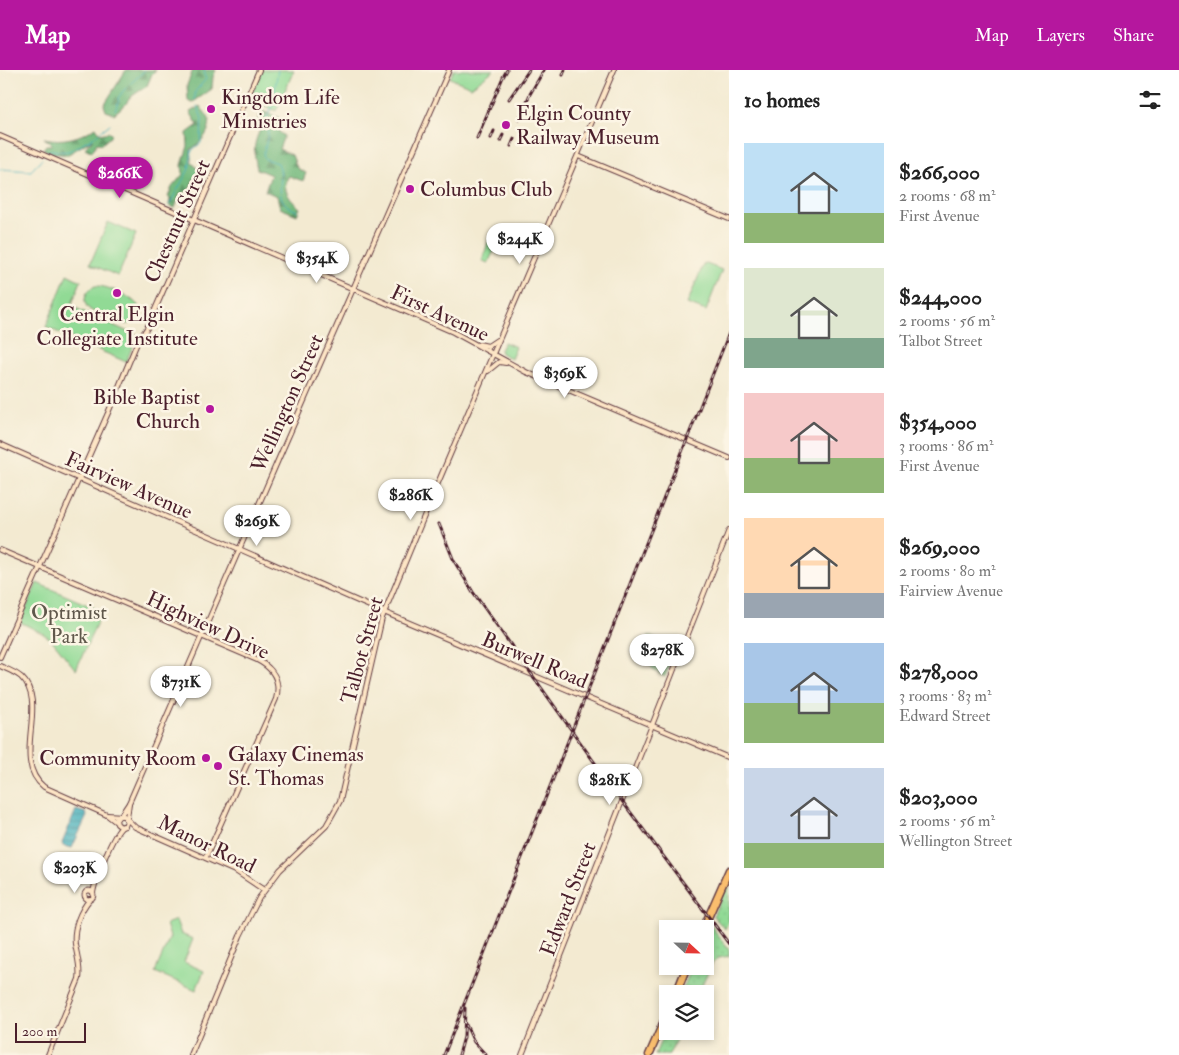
<!DOCTYPE html>
<html lang="en">
<head>
<meta charset="utf-8">
<style>
  body { margin:0; font-family:"IM FELL Double Pica",serif; background:#f2f2f2; color:#222; height:100vh; display:flex; flex-direction:column; font-size:19px; white-space:nowrap }
  * { box-sizing:border-box; margin:0 }
  p { font-size:16px; color:#767676 }
  .icon { flex:none; width:28px; height:28px; fill:none; stroke:currentColor; stroke-width:2; stroke-linecap:round; stroke-linejoin:round }
  .map { position:relative; flex:1; overflow:hidden }
  .side { display:flex; flex-direction:column; background:#fff; width:450px }
  .side>* { flex:none }
  .needle { width:32px; rotate:112deg }
  .fabs { position:absolute; left:659px; top:850px; display:grid; gap:10px }
  .fabs a { display:grid; place-items:center; width:55px; height:55px; border-radius:0px; background:#fff; box-shadow:0 2px 8px #0003; font-size:25px }
  .scale { position:absolute; left:15px; bottom:12px; width:71px; box-sizing:border-box; padding-left:5px; border:2px solid #4a1f2b; border-top:0; font-size:14px; line-height:18px; white-space:nowrap; color:#4a1f2b; -webkit-text-stroke:4px #fcf5e5; paint-order:stroke }
  .price { position:absolute; translate:-50% -42px; padding:0 11px; border-radius:18px; background:#fff; color:#222; font-size:16px; line-height:32px; filter:drop-shadow(0 1px 2px #0008) }
  .price::after { content:''; position:absolute; left:50%; top:30px; width:15px; height:11px; margin-left:-8px; background:inherit; clip-path:polygon(0 0,100% 0,50% 100%) }
  .price.current { background:#b5179e; color:#fff }
  ul { padding:0; list-style:none }
  li { display:flex; align-items:center; gap:15px; height:125px; padding:0 15px }
  li span { display:grid; place-items:center; flex:none; width:140px; height:100px; border-radius:0px; color:#555 }
  li>.icon { margin-inline-start:auto }
  span .icon { width:60px; height:60px; fill:#fffc; stroke-width:1 }
  li b { font-size:21px }
  h2 { display:flex; justify-content:space-between; align-items:center; height:60px; padding:0 15px; font-size:21px }
  header { display:flex; align-items:center; gap:30px; box-sizing:border-box; height:70px; padding:0 25px; background:#b5179e; color:#fff }
  header strong { font-size:24px }
  nav { display:flex; gap:28px; margin-inline-start:auto; font-size:18px }
  main { display:flex; flex:1; min-height:0 }
  .map>svg:first-child { display:block }
</style>
</head>
<body>
<header>
<strong>Map</strong>
<nav><a>Map</a><a>Layers</a><a>Share</a></nav>
</header>
<main>
<div class="map">
<svg width="729" height="985" viewBox="0 0 729 985">
  <defs>
    <pattern id="grass-dots" width="8" height="8" patternUnits="userSpaceOnUse" patternTransform="scale(1.25)"><rect width="8" height="8" fill="#91da95"/><path d="M2 2h.1M6 6h.1" fill="none" stroke="#7fbb81" stroke-width="1.8" stroke-linecap="round"/></pattern>
    <pattern id="forest-firs" width="22" height="20" patternUnits="userSpaceOnUse" patternTransform="scale(1.25)"><rect width="22" height="20" fill="#74ba7e"/><path d="M5 1l3.5 6h-7zM16 11l3.5 6h-7z" fill="#619767"/></pattern>
    <pattern id="water-rules" width="6" height="5" patternUnits="userSpaceOnUse" patternTransform="scale(1.25)"><rect width="6" height="5" fill="#3faebb"/><path d="M0 2.5h6" fill="none" stroke="#378d98"/></pattern>
  </defs>
  <rect width="100%" height="100%" fill="#fcf5e5"/>
  <filter id="ink" filterUnits="userSpaceOnUse"><feTurbulence type="fractalNoise" baseFrequency=".02" numOctaves="2"/><feDisplacementMap in="SourceGraphic" scale="10" xChannelSelector="R" yChannelSelector="G"/><feConvolveMatrix kernelMatrix="1 2 1 2 8 2 1 2 1" color-interpolation-filters="sRGB"/></filter>
  <filter id="wash" filterUnits="userSpaceOnUse"><feTurbulence type="fractalNoise" baseFrequency=".0096" numOctaves="4" result="noise"/><feDisplacementMap in="SourceGraphic" scale="20" xChannelSelector="R" yChannelSelector="G"/><feGaussianBlur stdDeviation="1.12" result="paint"/><feColorMatrix in="noise" values="0 0 0 0 0 0 0 0 0 0 0 0 0 0 0 0 0 1.4 0 .05"/><feComposite in="paint" operator="in"/></filter>
  <g filter="url(#wash)">
    <rect width="100%" height="100%" fill="#f3ead1"/>
    <g fill="url(#grass-dots)" stroke="#6e7c60">
      <path d="M729,809V850L725,859L713,846Z"/>
      <path d="M710,854L729,880V886L718,888L712,894L698,924H681L692,896H705V866Z"/>
      <path d="M667,955L668,961H680L669,985H655Z"/>
    </g>
    <g fill="url(#forest-firs)" stroke="#5f6c54">
      <path d="M126,0H156L152,4L147,16L129,28L126,34L114,44L106,41L104,35Z"/>
      <path d="M193,0H216L213,7L212,19L192,33L188,31L187,15Z"/>
      <path d="M200,36C202,40 208,45 209,49C212,61 200,74 191,79V91L198,99L199,102L194,108L189,120L180,124L175,138L169,135L170,129L168,127L172,117L183,104L182,95L188,76L187,63L198,55L190,42Z"/>
      <path d="M260,40L280,48L279,62L284,66L279,79L292,85L297,98L306,103L303,111L289,106C280,118 290,130 300,138L297,145L280,138L277,126L265,121L271,105L257,99C253,80 253,73 262,56L259,50Z"/>
      <path d="M96,57L100,64L109,62L112,65L102,74L97,73L92,82L85,78L93,69L67,85L55,84L43,79L46,75H51V73L44,68C63,72 80,68 96,57Z"/>
    </g>
    <g fill="#91da95" stroke="#6e7c60">
      <path d="M262,0H294L276,41L249,29Z"/>
      <path d="M454,0H494L471,17L450,8Z"/>
      <path d="M108,152L136,164L118,206L90,194Z"/>
      <path d="M489,169L493,171L491,179L494,181L488,193L482,191Z"/>
      <path d="M704,193L722,200L706,241L687,234Z"/>
      <path d="M67,204L81,211L71,236L137,266L126,292L46,257Z"/>
      <path d="M95,216C107,215 136,228 140,239L137,249C134,252 131,254 126,254C120,254 94,243 89,239C81,231 86,220 95,216Z"/>
      <path d="M504,272L516,277L511,289L501,283L500,280Z"/>
      <path d="M37,513L102,541L76,600L51,569L42,563L20,552Z"/>
      <path d="M649,565L675,575L676,578L665,607C645,596 641,587 649,565Z"/>
      <path d="M176,850L181,864L193,869L184,892L204,901L196,920L155,902L170,867L166,854Z"/>
    </g>
    <path fill="url(#water-rules)" stroke="#446673" d="M76,740L86,743L87,746L72,778L63,776L62,773Z"/>
    <g fill="none" stroke-linecap="round" stroke-linejoin="round">
      <g stroke="#3faebb" stroke-width="1">
        <path d="M278,0L272,37L267,47L268,65L263,85L265,89L278,93C287,113 269,130 297,141"/>
        <path d="M195,30V22L206,9L204,5L205,0"/>
        <path d="M115,40L119,31L118,28L124,20L145,0"/>
        <path d="M46,82L51,80C58,81 62,82 69,81C74,79 75,76 81,76L84,72L90,70L110,54"/>
        <path d="M0,99L31,101L42,89"/>
        <path d="M169,135L189,99L192,80L201,73L202,48L197,36"/>
      </g>
    </g>
  </g>
  <g filter="url(#ink)">
    <g fill="none" stroke-linecap="round" stroke-linejoin="round">
      <defs>
        <g id="secondary">
          <path d="M0,66L453,262L526,302L729,388"/>
          <path d="M578,86L729,149"/>
          <path d="M479,274L488,276L497,270"/>
          <path d="M488,301L499,292L506,293"/>
          <path d="M0,374L360,532L729,688"/>
          <path d="M0,480L257,590C273,598 281,611 276,629L206,787"/>
          <path d="M0,587L108,343L137,273L147,258L259,0"/>
          <path d="M0,596C7,599 15,602 21,607C50,634 10,690 44,717L107,745L116,752"/>
          <path d="M107,745L124,746L127,751L125,756L121,757L117,754L116,750L119,746"/>
          <path d="M121,745L129,733L282,381L449,0"/>
          <path d="M127,748L129,733"/>
          <path d="M127,749L135,757L237,802L264,820"/>
          <circle cx="89" cy="825" r="4.5"/>
          <path d="M93,823C95,810 113,763 123,756"/>
          <path d="M48,985L79,909C81,897 77,886 75,874C73,858 80,841 90,829"/>
          <path d="M191,985L240,866L259,828L280,800L326,756L340,731L382,548L432,427L614,0"/>
          <path d="M522,985L729,460"/>
        </g>
        <g id="highway">
          <path d="M703,859L729,800"/>
          <path d="M676,924L687,896"/>
          <path d="M649,985L668,942"/>
        </g>
      </defs>
      <use href="#secondary" stroke="#633d44" stroke-width="6"/>
      <use href="#highway" stroke="#633d44" stroke-width="9"/>
      <use href="#secondary" stroke="#fde5c5" stroke-width="4"/>
      <use href="#highway" stroke="#fabe6e" stroke-width="6"/>
      <defs>
        <g id="rail">
          <path d="M563,5L565,0"/>
          <path d="M509,29L529,0"/>
          <path d="M519,50L530,24L544,0"/>
          <path d="M477,68L503,7L507,0"/>
          <path d="M491,68L494,61"/>
          <path d="M500,71L503,65"/>
          <path d="M511,76L514,69"/>
          <path d="M439,454L454,491L473,522L622,731L729,874"/>
          <path d="M466,955L474,972L486,985"/>
          <path d="M444,985L729,263"/>
          <path d="M459,985L464,967L465,938"/>
        </g>
      </defs>
      <use href="#rail" stroke="#4a1f2b" stroke-width="3"/>
      <use href="#rail" stroke="#fcf5e5" stroke-width="1" stroke-dasharray="4" stroke-linecap="butt"/>
    </g>
  </g>
  <g fill="#b5179e" stroke="#fcf5e5" stroke-width="2">
    <circle cx="211" cy="39" r="5"/>
    <circle cx="506" cy="55" r="5"/>
    <circle cx="410" cy="119" r="5"/>
    <circle cx="117" cy="223" r="5"/>
    <circle cx="210" cy="339" r="5"/>
    <circle cx="206" cy="688" r="5"/>
    <circle cx="218" cy="696" r="5"/>
  </g>
  <g text-anchor="middle" stroke-width="5" stroke-linejoin="round" paint-order="stroke">
    <g font-size="21" fill="#4a1f2b" stroke="#fcf5e5" text-anchor="start">
      <text x="221" y="34">Kingdom Life<tspan x="221" dy="24">Ministries</tspan></text>
      <text x="516" y="50">Elgin County<tspan x="516" dy="24">Railway Museum</tspan></text>
      <text x="420" y="126">Columbus Club</text>
      <text x="117" y="251" text-anchor="middle">Central Elgin<tspan x="117" dy="24">Collegiate Institute</tspan></text>
      <text x="200" y="334" text-anchor="end">Bible Baptist<tspan x="200" dy="24">Church</tspan></text>
      <text x="228" y="691">Galaxy Cinemas<tspan x="228" dy="24">St. Thomas</tspan></text>
      <text x="196" y="695" text-anchor="end">Community Room</text>
    </g>
    <g font-size="21" fill="#4a1f2b" stroke="#fcf5e5">
      <text transform="translate(177 151) rotate(-66)" y="7">Chestnut Street</text>
      <text transform="translate(440 243) rotate(25)" y="7">First Avenue</text>
      <text transform="translate(287 333) rotate(-66)" y="7">Wellington Street</text>
      <text transform="translate(129 415) rotate(24)" y="7">Fairview Avenue</text>
      <text transform="translate(208 555) rotate(25)" y="7">Highview Drive</text>
      <text transform="translate(362 580) rotate(-75)" y="7">Talbot Street</text>
      <text transform="translate(535 590) rotate(23)" y="7">Burwell Road</text>
      <text transform="translate(207 774) rotate(26)" y="7">Manor Road</text>
      <text transform="translate(568 829) rotate(-69)" y="7">Edward Street</text>
    </g>
    <g font-size="21" fill="#5f574b" stroke="#fcf5e5">
      <text x="69" y="549">Optimist<tspan x="69" dy="24">Park</tspan></text>
    </g>
  </g>
</svg>
<div class="fabs">
<a><svg class="needle" viewBox="-14 -14 28 28"><path d="M0-13l5 13h-10z" fill="#e53935"/><path d="M0 13l5-13h-10z" fill="#767676"/></svg></a>
<a><svg class="icon" aria-label="layers" viewBox="0 0 24 24"><path d="M12 4l9 5-9 5-9-5zM3 14l9 5 9-5"/></svg></a>
</div>
<div class="scale">200 m</div>
<b class="price current" style="left:120px;top:129px">$266K</b>
<b class="price" style="left:520px;top:195px">$244K</b>
<b class="price" style="left:317px;top:214px">$354K</b>
<b class="price" style="left:565px;top:329px">$369K</b>
<b class="price" style="left:411px;top:451px">$286K</b>
<b class="price" style="left:257px;top:477px">$269K</b>
<b class="price" style="left:662px;top:606px">$278K</b>
<b class="price" style="left:181px;top:638px">$731K</b>
<b class="price" style="left:610px;top:736px">$281K</b>
<b class="price" style="left:75px;top:824px">$203K</b>
</div>
<section class="side">
<h2>10 homes<svg class="icon" aria-label="filters" viewBox="0 0 24 24"><path d="M4 7h16M4 17h16"/><circle cx="9" cy="7" r="2"/><circle cx="15" cy="17" r="2"/></svg></h2>
<ul>
<li><span style="background:linear-gradient(#bfe0f5 70%,#8fb573 0)"><svg class="icon" aria-label="home" viewBox="0 0 24 24"><path d="M3 11l9-7 9 7M6 9v11h12V9"/></svg></span><div><b>$266,000</b><p>2 rooms · 68 m²</p><p>First Avenue</p></div></li>
<li><span style="background:linear-gradient(#dfe7d0 70%,#7fa58c 0)"><svg class="icon" aria-label="home" viewBox="0 0 24 24"><path d="M3 11l9-7 9 7M6 9v11h12V9"/></svg></span><div><b>$244,000</b><p>2 rooms · 56 m²</p><p>Talbot Street</p></div></li>
<li><span style="background:linear-gradient(#f6c9c9 65%,#8fb573 0)"><svg class="icon" aria-label="home" viewBox="0 0 24 24"><path d="M3 11l9-7 9 7M6 9v11h12V9"/></svg></span><div><b>$354,000</b><p>3 rooms · 86 m²</p><p>First Avenue</p></div></li>
<li><span style="background:linear-gradient(#ffd9b3 75%,#9aa5b1 0)"><svg class="icon" aria-label="home" viewBox="0 0 24 24"><path d="M3 11l9-7 9 7M6 9v11h12V9"/></svg></span><div><b>$269,000</b><p>2 rooms · 80 m²</p><p>Fairview Avenue</p></div></li>
<li><span style="background:linear-gradient(#a9c7e8 60%,#8fb573 0)"><svg class="icon" aria-label="home" viewBox="0 0 24 24"><path d="M3 11l9-7 9 7M6 9v11h12V9"/></svg></span><div><b>$278,000</b><p>3 rooms · 83 m²</p><p>Edward Street</p></div></li>
<li><span style="background:linear-gradient(#c9d6e8 75%,#8fb573 0)"><svg class="icon" aria-label="home" viewBox="0 0 24 24"><path d="M3 11l9-7 9 7M6 9v11h12V9"/></svg></span><div><b>$203,000</b><p>2 rooms · 56 m²</p><p>Wellington Street</p></div></li>
</ul>
</section>
</main>
</body>
</html>
